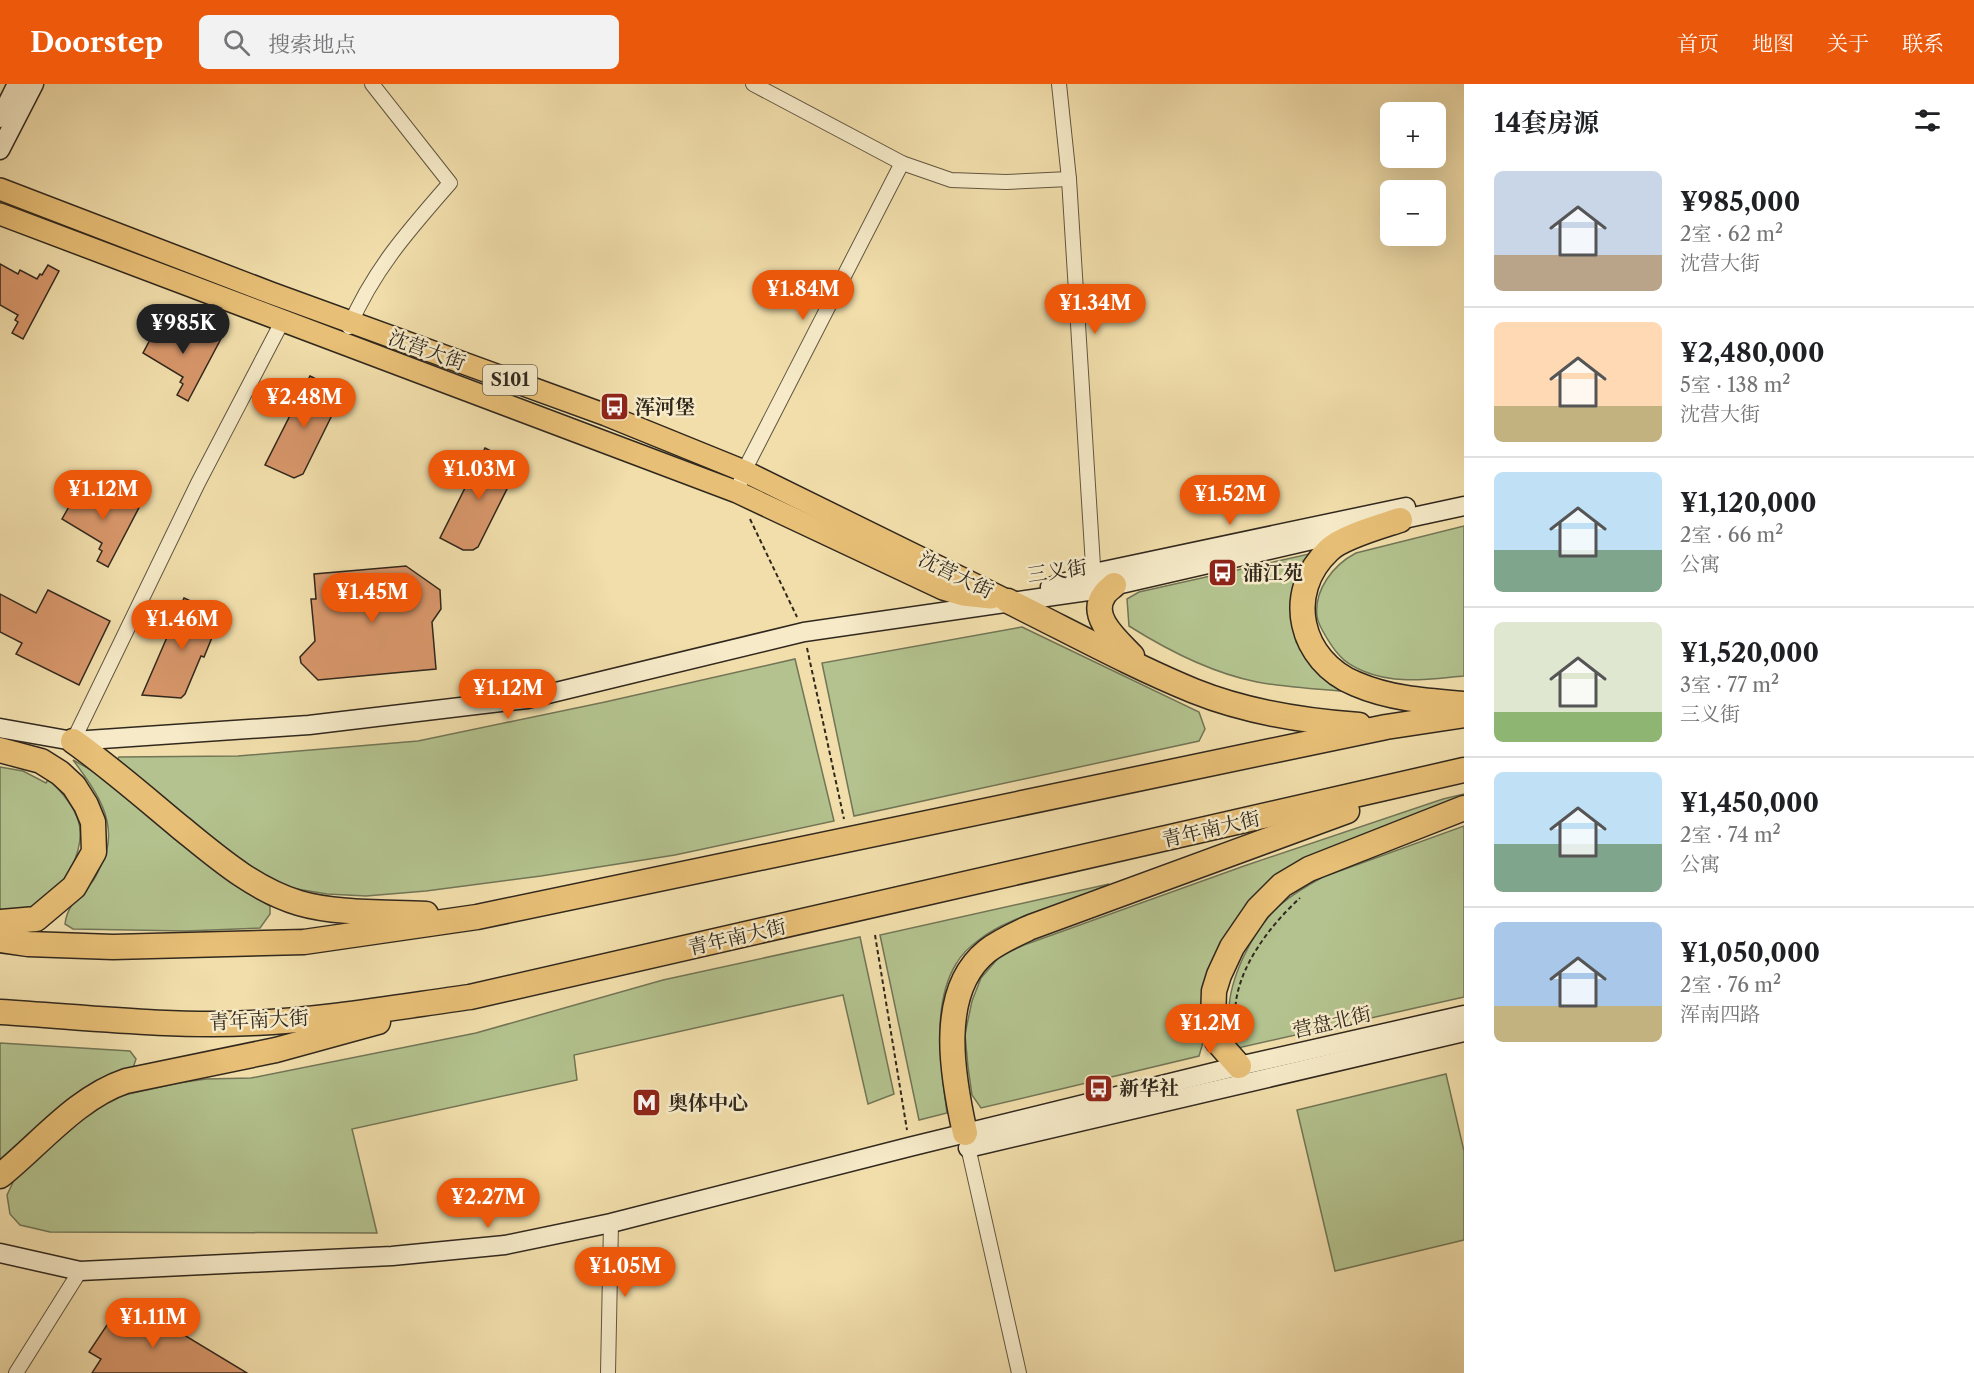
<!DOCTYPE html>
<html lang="zh">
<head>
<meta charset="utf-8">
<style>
  body { margin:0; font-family:"Libre Caslon Text","Noto Serif SC",serif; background:#f2f2f2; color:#202124; height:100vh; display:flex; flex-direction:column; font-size:22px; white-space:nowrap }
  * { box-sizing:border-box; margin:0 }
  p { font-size:20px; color:#757577 }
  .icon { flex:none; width:33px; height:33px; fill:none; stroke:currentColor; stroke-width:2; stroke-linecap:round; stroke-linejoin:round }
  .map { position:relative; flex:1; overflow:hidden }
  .side { display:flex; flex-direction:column; background:#fff; width:510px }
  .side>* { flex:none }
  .fabs { position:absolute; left:1380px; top:18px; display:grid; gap:12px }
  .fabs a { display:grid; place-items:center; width:66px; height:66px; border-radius:9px; background:#fff; box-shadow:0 6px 24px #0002; font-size:30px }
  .price { position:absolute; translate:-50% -51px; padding:0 14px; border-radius:21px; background:#ea580c; color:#fff; font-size:20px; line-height:39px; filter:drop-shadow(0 2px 3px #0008) }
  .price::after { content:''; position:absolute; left:50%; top:36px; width:18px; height:14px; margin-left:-9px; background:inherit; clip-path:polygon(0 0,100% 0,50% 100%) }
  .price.current { background:#222; color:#fff }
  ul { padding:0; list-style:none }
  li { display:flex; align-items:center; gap:18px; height:150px; padding:0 30px }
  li+li { border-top:2px solid #e0e0e0 }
  li span { display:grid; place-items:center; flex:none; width:168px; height:120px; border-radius:9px; color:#555 }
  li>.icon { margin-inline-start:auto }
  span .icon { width:72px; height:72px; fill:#fffc; stroke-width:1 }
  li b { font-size:26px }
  h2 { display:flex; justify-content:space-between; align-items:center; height:72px; padding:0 30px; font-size:26px }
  header { display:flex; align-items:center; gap:36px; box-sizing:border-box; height:84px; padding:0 30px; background:#ea580c; color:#fff }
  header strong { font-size:28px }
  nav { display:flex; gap:33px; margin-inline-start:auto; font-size:21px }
  .search { width:420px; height:54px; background:#f2f2f2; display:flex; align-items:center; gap:15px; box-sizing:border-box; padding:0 21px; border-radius:9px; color:#757577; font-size:22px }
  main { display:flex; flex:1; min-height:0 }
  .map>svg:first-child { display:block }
</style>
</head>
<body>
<header>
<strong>Doorstep</strong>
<div class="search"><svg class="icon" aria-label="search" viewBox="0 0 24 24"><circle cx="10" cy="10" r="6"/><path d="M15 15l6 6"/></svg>搜索地点</div>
<nav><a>首页</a><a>地图</a><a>关于</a><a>联系</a></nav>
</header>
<main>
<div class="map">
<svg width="1464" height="1289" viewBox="0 0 1464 1289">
  <rect width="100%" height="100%" fill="#f1deab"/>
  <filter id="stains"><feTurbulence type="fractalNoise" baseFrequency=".00333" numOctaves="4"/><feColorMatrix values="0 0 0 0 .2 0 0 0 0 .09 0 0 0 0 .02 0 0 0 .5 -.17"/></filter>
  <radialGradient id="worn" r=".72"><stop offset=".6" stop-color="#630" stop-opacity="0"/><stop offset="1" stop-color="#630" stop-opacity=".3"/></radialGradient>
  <g fill="#b3c28e" stroke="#727556" stroke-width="1.5">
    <path d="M1464,442V592C1430,595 1396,601 1363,587C1356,584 1345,578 1340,572C1333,565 1318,542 1317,532C1314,506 1333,481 1356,469Z"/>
    <path d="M1309,470L1295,500L1291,520L1296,558L1309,578L1340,607C1312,605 1284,603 1257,598C1212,589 1167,566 1129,542L1127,515L1139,508Z"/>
    <path d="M1022,543L1199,628L1205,645L1199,657L854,732L822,579Z"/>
    <path d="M795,575L834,737L675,771L541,792L426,807L366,812L327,810L291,804L259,788L214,756L116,677L119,673L238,672L418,657L605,618Z"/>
    <path d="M73,676L104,693L236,801L270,822V830L260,844L186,847L73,845L65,840C67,821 80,811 92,798C97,792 99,784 103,777C120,739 95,705 73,676Z"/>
    <path d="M0,683L23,687L46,699L49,694C77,726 91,743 71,785C65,798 50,814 37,821C27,825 11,825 0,827Z"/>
    <path d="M1464,710L1462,715L1287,789L1206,929L1204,955L1199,972L981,1024L972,1011L968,983L965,950L972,917L981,894L1000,872L1024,861L1244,782L1443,715Z"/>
    <path d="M1464,742V913L1238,964C1233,954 1229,945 1229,933C1227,897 1253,845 1280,821C1293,810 1308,801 1323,793Z"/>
    <path d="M1109,800C1095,806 1081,813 1066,818C1048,825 1028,829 1010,838C991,846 966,862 956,880C931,921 941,983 947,1029L919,1036L880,851Z"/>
    <path d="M860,853L894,1010L868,1020L843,911L574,971L577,996L352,1045L377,1149L50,1148L20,1141L10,1130L7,1111L15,1094L106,1015L178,999L206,995L251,994L476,949L663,896Z"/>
    <path d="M0,959L130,967L136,975L133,984L0,1081Z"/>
    <path d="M1446,990L1464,1067V1156L1335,1187L1297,1026Z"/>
  </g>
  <g fill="#d7966a" stroke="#31281d" stroke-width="1.5">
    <path d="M0,180L18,190L20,186L37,195L40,190L42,191L48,181L59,187L23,255L12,249L18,238L15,236L18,231L0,221Z"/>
    <path d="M159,239L183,251L185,248L202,257L205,252L207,253L213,243L224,249L188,317L177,311L183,300L180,298L183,293L143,269Z"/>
    <path d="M310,292L336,305L340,315L303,390L294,394L265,381Z"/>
    <path d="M485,364L509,376L516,387L478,463L473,466H463L440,454Z"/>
    <path d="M79,405L102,418L104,414L122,423L124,418L127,419L132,409L143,416L108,483L97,477L102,467L99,465L102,459L62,435Z"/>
    <path d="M406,482L440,506L441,525L432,538L436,585L318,596L301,579L300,573L315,557L311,515H316L314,490Z"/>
    <path d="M48,506L110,537L79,601L16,570L22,559L0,548V510L36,529Z"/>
    <path d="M184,514L213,527L212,529L220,534L204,573L201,572L185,610L181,614L142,611Z"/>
    <path d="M138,1227L151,1231L247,1289H92L101,1275L89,1268L107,1241L121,1230Z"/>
  </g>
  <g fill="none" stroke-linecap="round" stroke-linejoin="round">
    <defs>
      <g id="street">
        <path d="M753,0L902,79L951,96L1006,98L1069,95"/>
        <path d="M1059,0L1069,95L1094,498"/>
        <path d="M349,243C374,185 409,146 450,99L372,0"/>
        <path d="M737,408L744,387L902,79"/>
        <path d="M73,657L198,399L283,236"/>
        <path d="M966,1054L1019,1289"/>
        <path d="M16,1289L80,1187"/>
        <path d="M608,1289L611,1139"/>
      </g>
      <g id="secondary">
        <path d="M0,34L17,0"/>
        <path d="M0,66L34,0"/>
        <path d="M1390,438L1464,422"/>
        <path d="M1050,503L1094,489L1406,423"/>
        <path d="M0,644L73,657L309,641L527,615L804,548L1095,506L1351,447"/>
        <path d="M968,1064L1464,948"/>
        <path d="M0,1169L80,1187L392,1172L505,1161L611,1139L909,1063L1239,982L1464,931"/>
      </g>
      <g id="primary">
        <path d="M0,105L271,209L606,331L744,387L1008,517"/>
        <path d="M0,130L737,408L943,505L963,511L991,514"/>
      </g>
      <g id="highway">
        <path d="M1400,436C1382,442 1342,453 1329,466C1283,509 1300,577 1356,600C1391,615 1427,617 1464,620"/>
        <path d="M1114,501C1111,504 1106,507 1104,511C1088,533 1119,558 1132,572"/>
        <path d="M1008,517C1069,547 1130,581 1194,607C1246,628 1303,637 1359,641"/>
        <path d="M73,657C111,684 145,714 180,743C217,773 253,805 299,819C336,830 387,828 426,830"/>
        <path d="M0,666L41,677L60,689L74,702L86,721L93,738L94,768L74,803L36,835L0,838"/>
        <path d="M0,856L28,860L113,863L304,858L477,833L1386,643L1464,631"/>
        <path d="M0,928C83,933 168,943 252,939C325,936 398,923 470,913L1464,686"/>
        <path d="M1239,982L1217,957L1213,936L1214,907L1219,891L1232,863L1258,825L1282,801L1309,785L1464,724"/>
        <path d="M965,1049C953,995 936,908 987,867C1000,857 1016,850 1031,843L1347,727"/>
        <path d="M0,1092C40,1060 76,1014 126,997L276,966L378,938"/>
      </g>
    </defs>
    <use href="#street" stroke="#615640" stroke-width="16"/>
    <use href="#secondary" stroke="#31281d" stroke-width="21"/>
    <use href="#primary" stroke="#31281d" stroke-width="24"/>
    <use href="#highway" stroke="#31281d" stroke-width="27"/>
    <g stroke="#31281d" stroke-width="2" stroke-dasharray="4.5 3" stroke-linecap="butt">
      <path d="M750,435L797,533"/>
      <path d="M807,564L844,735"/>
      <path d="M875,851L907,1046"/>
      <path d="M1239,952C1222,902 1266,845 1300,814"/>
    </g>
    <use href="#street" stroke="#f6eac8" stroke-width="14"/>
    <use href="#secondary" stroke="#f6eac8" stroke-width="18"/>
    <use href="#primary" stroke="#e8bf76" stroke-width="21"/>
    <use href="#highway" stroke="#e8bf76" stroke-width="24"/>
  </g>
  <defs>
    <symbol id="bus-square" viewBox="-11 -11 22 22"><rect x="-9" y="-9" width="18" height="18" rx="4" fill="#8f2418" stroke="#f6eac8"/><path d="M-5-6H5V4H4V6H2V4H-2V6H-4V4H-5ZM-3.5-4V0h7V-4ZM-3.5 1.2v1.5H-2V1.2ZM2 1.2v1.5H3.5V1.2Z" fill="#fff"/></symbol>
    <symbol id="metro-square" viewBox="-11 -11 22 22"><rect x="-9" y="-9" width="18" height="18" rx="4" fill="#8f2418" stroke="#f6eac8"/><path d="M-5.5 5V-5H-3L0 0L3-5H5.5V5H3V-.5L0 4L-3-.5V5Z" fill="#fff"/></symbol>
  </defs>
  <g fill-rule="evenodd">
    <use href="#bus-square" x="598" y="306" width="33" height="33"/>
    <use href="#bus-square" x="1206" y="472" width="33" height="33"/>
    <use href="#bus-square" x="1082" y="988" width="33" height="33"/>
    <use href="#metro-square" x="630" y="1002" width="33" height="33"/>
  </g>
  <g text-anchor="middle" stroke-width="5" stroke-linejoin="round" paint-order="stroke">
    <rect fill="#f6eac8" stroke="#6c6250" stroke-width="1.5" x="483" y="281" width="54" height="30" rx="4.5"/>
    <g font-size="18" font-weight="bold" fill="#31281d">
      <text x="510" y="302">S101</text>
    </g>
    <g font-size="20" fill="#31281d" stroke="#f6eac8">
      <text transform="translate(427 266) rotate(20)" y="7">沈营大街</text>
      <text transform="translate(1057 487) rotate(-8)" y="7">三义街</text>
      <text transform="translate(956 491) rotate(26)" y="7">沈营大街</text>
      <text transform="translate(1211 745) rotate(-13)" y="7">青年南大街</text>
      <text transform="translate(737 853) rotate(-13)" y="7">青年南大街</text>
      <text transform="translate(259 936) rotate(-3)" y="7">青年南大街</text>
      <text transform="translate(1332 938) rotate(-13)" y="7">营盘北街</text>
    </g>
    <g font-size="20" font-weight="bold" fill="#31281d" stroke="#f6eac8" text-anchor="start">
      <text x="635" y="330">浑河堡</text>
      <text x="1243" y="496">浦江苑</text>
      <text x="1119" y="1011">新华社</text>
      <text x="668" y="1026">奥体中心</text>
    </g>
  </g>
  <rect width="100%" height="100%" filter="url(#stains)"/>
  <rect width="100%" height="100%" fill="url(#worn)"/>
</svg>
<div class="fabs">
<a>+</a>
<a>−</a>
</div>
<b class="price" style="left:803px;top:237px">¥1.84M</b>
<b class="price" style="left:1095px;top:251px">¥1.34M</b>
<b class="price current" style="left:183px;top:271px">¥985K</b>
<b class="price" style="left:304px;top:345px">¥2.48M</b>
<b class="price" style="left:479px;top:417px">¥1.03M</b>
<b class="price" style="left:103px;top:437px">¥1.12M</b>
<b class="price" style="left:1230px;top:442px">¥1.52M</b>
<b class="price" style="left:372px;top:540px">¥1.45M</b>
<b class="price" style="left:182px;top:567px">¥1.46M</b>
<b class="price" style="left:508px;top:636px">¥1.12M</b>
<b class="price" style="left:1210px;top:971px">¥1.2M</b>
<b class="price" style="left:488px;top:1145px">¥2.27M</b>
<b class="price" style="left:625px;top:1214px">¥1.05M</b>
<b class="price" style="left:153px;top:1265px">¥1.11M</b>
</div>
<section class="side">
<h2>14套房源<svg class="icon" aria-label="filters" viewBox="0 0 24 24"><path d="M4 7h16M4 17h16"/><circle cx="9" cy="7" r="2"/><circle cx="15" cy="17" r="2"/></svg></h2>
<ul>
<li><span style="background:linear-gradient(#c9d6e8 70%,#b9a48a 0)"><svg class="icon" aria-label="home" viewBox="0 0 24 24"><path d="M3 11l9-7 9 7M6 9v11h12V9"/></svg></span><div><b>¥985,000</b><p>2室 · 62 m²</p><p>沈营大街</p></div></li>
<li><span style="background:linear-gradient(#ffd9b3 70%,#c2b280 0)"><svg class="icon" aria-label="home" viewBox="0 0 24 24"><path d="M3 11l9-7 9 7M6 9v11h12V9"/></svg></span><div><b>¥2,480,000</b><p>5室 · 138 m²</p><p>沈营大街</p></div></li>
<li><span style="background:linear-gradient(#bfe0f5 65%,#7fa58c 0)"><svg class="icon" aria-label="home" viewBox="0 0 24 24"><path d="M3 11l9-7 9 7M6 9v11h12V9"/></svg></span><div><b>¥1,120,000</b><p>2室 · 66 m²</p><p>公寓</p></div></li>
<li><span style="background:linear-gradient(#dfe7d0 75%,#8fb573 0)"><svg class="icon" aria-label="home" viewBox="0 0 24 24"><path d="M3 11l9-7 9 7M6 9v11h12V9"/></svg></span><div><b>¥1,520,000</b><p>3室 · 77 m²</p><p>三义街</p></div></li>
<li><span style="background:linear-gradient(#bfe0f5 60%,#7fa58c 0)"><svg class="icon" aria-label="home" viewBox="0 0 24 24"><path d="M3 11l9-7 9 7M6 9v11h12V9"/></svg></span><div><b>¥1,450,000</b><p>2室 · 74 m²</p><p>公寓</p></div></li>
<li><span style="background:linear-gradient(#a9c7e8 70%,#c2b280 0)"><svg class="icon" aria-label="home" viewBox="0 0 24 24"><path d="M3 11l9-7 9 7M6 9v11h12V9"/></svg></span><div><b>¥1,050,000</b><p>2室 · 76 m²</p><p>浑南四路</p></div></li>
</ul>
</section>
</main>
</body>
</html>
